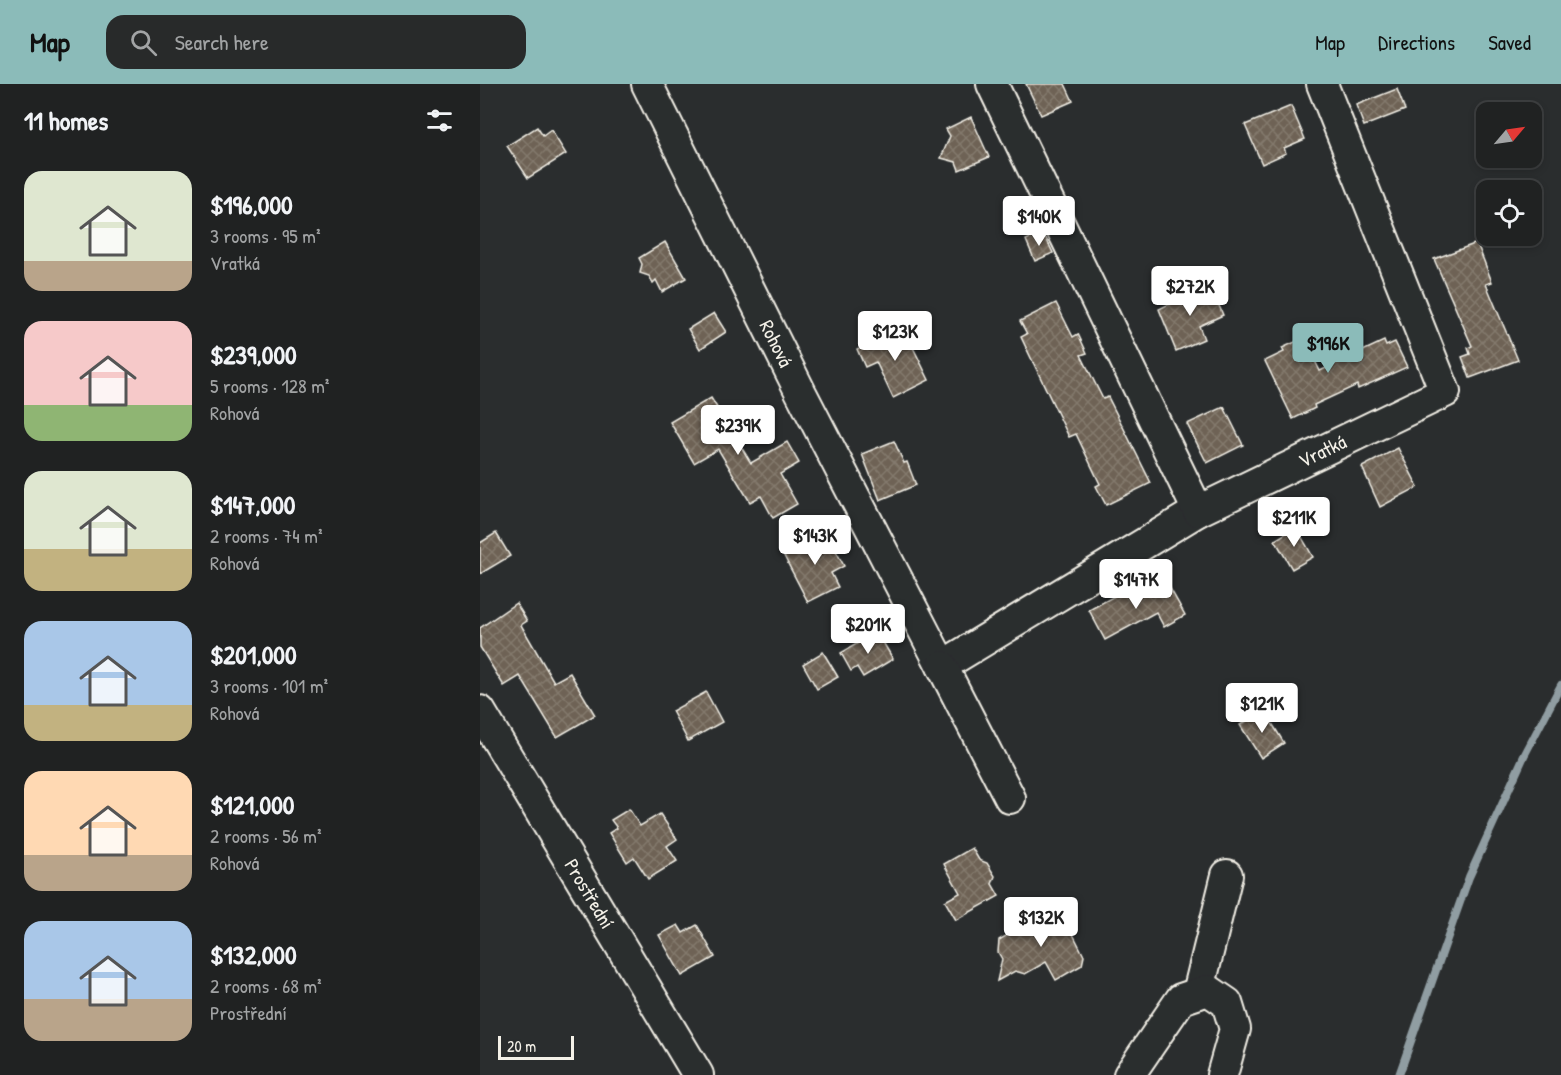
<!DOCTYPE html>
<html lang="en">
<head>
<meta charset="utf-8">
<style>
  body { margin:0; font-family:"Patrick Hand",sans-serif; background:#282a2a; color:#f1f3f6; height:100vh; display:flex; flex-direction:column; font-size:22px; white-space:nowrap }
  * { box-sizing:border-box; margin:0 }
  p { font-size:20px; color:#a2a4a5 }
  .icon { flex:none; width:33px; height:33px; fill:none; stroke:currentColor; stroke-width:2; stroke-linecap:round; stroke-linejoin:round }
  .map { position:relative; flex:1; overflow:hidden }
  .sheet { display:flex; flex-direction:column; background:#202222; width:480px }
  .sheet>* { flex:none }
  .needle { width:39px; rotate:61deg }
  .fabs { position:absolute; left:996px; top:18px; display:grid; gap:12px }
  .fabs a { display:grid; place-items:center; width:66px; height:66px; border-radius:12px; background:#202222; box-shadow:0 3px 9px #0003,0 0 0 2px #3d3f40; font-size:30px }
  .scale { position:absolute; left:18px; bottom:15px; width:76px; box-sizing:border-box; padding-left:6px; border:3px solid #f4f1e8; border-top:0; font-size:16px; line-height:21px; white-space:nowrap; color:#f4f1e8; -webkit-text-stroke:4px #2a2d2e; paint-order:stroke }
  .price { position:absolute; translate:-50% -51px; padding:0 14px; border-radius:6px; background:#fff; color:#222; font-size:20px; line-height:39px; filter:drop-shadow(0 2px 3px #0008) }
  .price::after { content:''; position:absolute; left:50%; top:36px; width:18px; height:14px; margin-left:-9px; background:inherit; clip-path:polygon(0 0,100% 0,50% 100%) }
  .price.active { background:#8bbbb9; color:#111 }
  ul { padding:0; list-style:none }
  li { display:flex; align-items:center; gap:18px; height:150px; padding:0 24px }
  li span { display:grid; place-items:center; flex:none; width:168px; height:120px; border-radius:18px; color:#555 }
  li>.icon { margin-inline-start:auto }
  span .icon { width:72px; height:72px; fill:#fffc; stroke-width:1 }
  li b { font-size:26px }
  h2 { display:flex; justify-content:space-between; align-items:center; height:72px; padding:0 24px; font-size:26px }
  header { display:flex; align-items:center; gap:36px; box-sizing:border-box; height:84px; padding:0 30px; background:#8bbbb9; color:#111 }
  header strong { font-size:28px }
  nav { display:flex; gap:33px; margin-inline-start:auto; font-size:21px }
  .search { width:420px; height:54px; background:#282a2a; display:flex; align-items:center; gap:15px; box-sizing:border-box; padding:0 21px; border-radius:18px; color:#a2a4a5; font-size:22px }
  main { display:flex; flex:1; min-height:0 }
  .map>svg:first-child { display:block }
</style>
</head>
<body>
<header>
<strong>Map</strong>
<div class="search"><svg class="icon" aria-label="search" viewBox="0 0 24 24"><circle cx="10" cy="10" r="6"/><path d="M15 15l6 6"/></svg>Search here</div>
<nav><a>Map</a><a>Directions</a><a>Saved</a></nav>
</header>
<main>
<section class="sheet">
<h2>11 homes<svg class="icon" aria-label="filters" viewBox="0 0 24 24"><path d="M4 7h16M4 17h16"/><circle cx="9" cy="7" r="2"/><circle cx="15" cy="17" r="2"/></svg></h2>
<ul>
<li><span style="background:linear-gradient(#dfe7d0 75%,#b9a48a 0)"><svg class="icon" aria-label="home" viewBox="0 0 24 24"><path d="M3 11l9-7 9 7M6 9v11h12V9"/></svg></span><div><b>$196,000</b><p>3 rooms · 95 m²</p><p>Vratká</p></div></li>
<li><span style="background:linear-gradient(#f6c9c9 70%,#8fb573 0)"><svg class="icon" aria-label="home" viewBox="0 0 24 24"><path d="M3 11l9-7 9 7M6 9v11h12V9"/></svg></span><div><b>$239,000</b><p>5 rooms · 128 m²</p><p>Rohová</p></div></li>
<li><span style="background:linear-gradient(#dfe7d0 65%,#c2b280 0)"><svg class="icon" aria-label="home" viewBox="0 0 24 24"><path d="M3 11l9-7 9 7M6 9v11h12V9"/></svg></span><div><b>$147,000</b><p>2 rooms · 74 m²</p><p>Rohová</p></div></li>
<li><span style="background:linear-gradient(#a9c7e8 70%,#c2b280 0)"><svg class="icon" aria-label="home" viewBox="0 0 24 24"><path d="M3 11l9-7 9 7M6 9v11h12V9"/></svg></span><div><b>$201,000</b><p>3 rooms · 101 m²</p><p>Rohová</p></div></li>
<li><span style="background:linear-gradient(#ffd9b3 70%,#b9a48a 0)"><svg class="icon" aria-label="home" viewBox="0 0 24 24"><path d="M3 11l9-7 9 7M6 9v11h12V9"/></svg></span><div><b>$121,000</b><p>2 rooms · 56 m²</p><p>Rohová</p></div></li>
<li><span style="background:linear-gradient(#a9c7e8 65%,#b9a48a 0)"><svg class="icon" aria-label="home" viewBox="0 0 24 24"><path d="M3 11l9-7 9 7M6 9v11h12V9"/></svg></span><div><b>$132,000</b><p>2 rooms · 68 m²</p><p>Prostřední</p></div></li>
</ul>
</section>
<div class="map">
<svg width="1081" height="991" viewBox="0 0 1081 991">
  <defs>
    <pattern id="building-cross-hatch" width="8" height="8" patternUnits="userSpaceOnUse" patternTransform="scale(1.5)"><rect width="8" height="8" fill="#6e6254"/><path d="M0 0l8 8M0 8l8-8" fill="none" stroke="#83796d"/></pattern>
  </defs>
  <rect width="100%" height="100%" fill="#2a2d2e"/>
  <filter id="ink" filterUnits="userSpaceOnUse"><feTurbulence type="fractalNoise" baseFrequency=".0167" numOctaves="2"/><feDisplacementMap in="SourceGraphic" scale="12" xChannelSelector="R" yChannelSelector="G"/><feConvolveMatrix kernelMatrix="1 2 1 2 8 2 1 2 1" color-interpolation-filters="sRGB"/></filter>
  <g filter="url(#ink)">
    <g fill="none" stroke-linecap="round" stroke-linejoin="round">
      <path stroke="#909da2" stroke-width="8" d="M919,991L989,793L1044,672L1081,601"/>
    </g>
    <g fill="url(#building-cross-hatch)" stroke="#f4f1e8" stroke-width="1.5">
      <path d="M546,0H585L593,17L561,31Z"/>
      <path d="M917,5L925,26L884,42L876,21Z"/>
      <path d="M811,22L825,55L804,64L806,69L782,80L765,41Z"/>
      <path d="M491,33L509,73L479,86L476,78L461,74L470,52L466,45Z"/>
      <path d="M57,43L63,52L71,46L86,70L48,94L27,62Z"/>
      <path d="M563,148L573,169L555,177L546,156Z"/>
      <path d="M185,158L206,194L182,208L176,196L173,199L169,192L160,189L162,180L159,174Z"/>
      <path d="M997,159L1012,198L1006,200L1038,276L990,294L982,273L990,270L988,264L992,262L954,175Z"/>
      <path d="M730,200L743,231L719,242L724,255L696,267L679,225Z"/>
      <path d="M576,219L593,253L598,250L607,269L601,271L623,315L628,313L671,399L626,421L616,402L620,400L596,350L589,353L541,253L547,250L540,237Z"/>
      <path d="M234,229L246,248L220,265L208,245Z"/>
      <path d="M423,243L449,296L413,314L396,278L385,283L377,265Z"/>
      <path d="M824,254L840,287L904,257L906,262L915,258L927,283L878,305L877,301L834,321L835,324L813,335L785,277L804,268L802,264Z"/>
      <path d="M231,314L271,379L307,358L319,379L300,390L317,420L293,434L281,412L270,418L238,365L214,379L190,338Z"/>
      <path d="M744,323L763,361L727,379L707,340Z"/>
      <path d="M414,357L424,379L427,378L436,401L400,416L382,370Z"/>
      <path d="M918,364L938,403L900,423L882,383Z"/>
      <path d="M816,443L833,473L812,485L795,456Z"/>
      <path d="M346,448L364,482L351,489L358,503L328,518L303,470Z"/>
      <path d="M16,449L30,472L0,490V459Z"/>
      <path d="M686,497L705,531L684,543L676,528L625,556L609,526L649,504L654,515Z"/>
      <path d="M36,519L47,537L41,541L74,598L90,589L115,631L77,653L40,592L24,602L0,563V544Z"/>
      <path d="M397,548L413,575L383,593L377,583L371,587L361,569Z"/>
      <path d="M343,568L358,593L337,605L323,580Z"/>
      <path d="M226,608L242,638L208,657L192,627Z"/>
      <path d="M784,626L804,659L781,674L760,641Z"/>
      <path d="M149,725L160,742L180,730L197,755L187,762L197,777L168,795L154,773L147,778L129,749L137,744L131,736Z"/>
      <path d="M492,764L499,776L507,779L515,792L512,800L519,812L476,836L465,817L480,809L464,780Z"/>
      <path d="M572,826L580,828L593,850L604,872L602,881L576,896L566,878L545,890L535,887L517,897L522,875L518,868L519,856Z"/>
      <path d="M198,841L203,849L217,841L235,873L202,892L179,851Z"/>
    </g>
    <g fill="none" stroke-linecap="round" stroke-linejoin="round">
      <defs>
        <g id="minor">
          <path id="s1" d="M167,0L321,309L462,582L718,427"/>
          <path id="s2" d="M512,0L718,427L965,308L842,0"/>
          <path d="M462,582L530,714"/>
          <path id="s3" d="M0,627L218,991"/>
          <path d="M718,909L747,791"/>
          <path d="M649,991L701,915L728,906L747,919L755,945L742,991"/>
        </g>
      </defs>
      <use href="#minor" stroke="#f4f1e8" stroke-width="34"/>
      <use href="#minor" stroke="#2a2d2e" stroke-width="30"/>
    </g>
  </g>
  <g text-anchor="middle" stroke-width="5" stroke-linejoin="round" paint-order="stroke">
    <g font-size="20" fill="#f4f1e8" stroke="#2a2d2e">
      <text dy="7" stroke="none"><textPath href="#s1" startOffset="290">Rohová</textPath></text>
      <text dy="7" stroke="none"><textPath href="#s2" startOffset="612">Vratká</textPath></text>
      <text dy="7" stroke="none"><textPath href="#s3" startOffset="213">Prostřední</textPath></text>
    </g>
  </g>
</svg>
<div class="fabs">
<a><svg class="needle" viewBox="-14 -14 28 28"><path d="M0-13l5 13h-10z" fill="#e53935"/><path d="M0 13l5-13h-10z" fill="#a2a4a5"/></svg></a>
<a><svg class="icon" aria-label="locate" viewBox="0 0 24 24"><circle cx="12" cy="12" r="6"/><path d="M12 2v4M12 18v4M2 12h4M18 12h4"/></svg></a>
</div>
<div class="scale">20 m</div>
<b class="price" style="left:559px;top:163px">$140K</b>
<b class="price" style="left:710px;top:233px">$272K</b>
<b class="price" style="left:415px;top:278px">$123K</b>
<b class="price active" style="left:848px;top:290px">$196K</b>
<b class="price" style="left:258px;top:372px">$239K</b>
<b class="price" style="left:814px;top:464px">$211K</b>
<b class="price" style="left:335px;top:482px">$143K</b>
<b class="price" style="left:656px;top:526px">$147K</b>
<b class="price" style="left:388px;top:571px">$201K</b>
<b class="price" style="left:782px;top:650px">$121K</b>
<b class="price" style="left:561px;top:864px">$132K</b>
</div>
</main>
</body>
</html>
